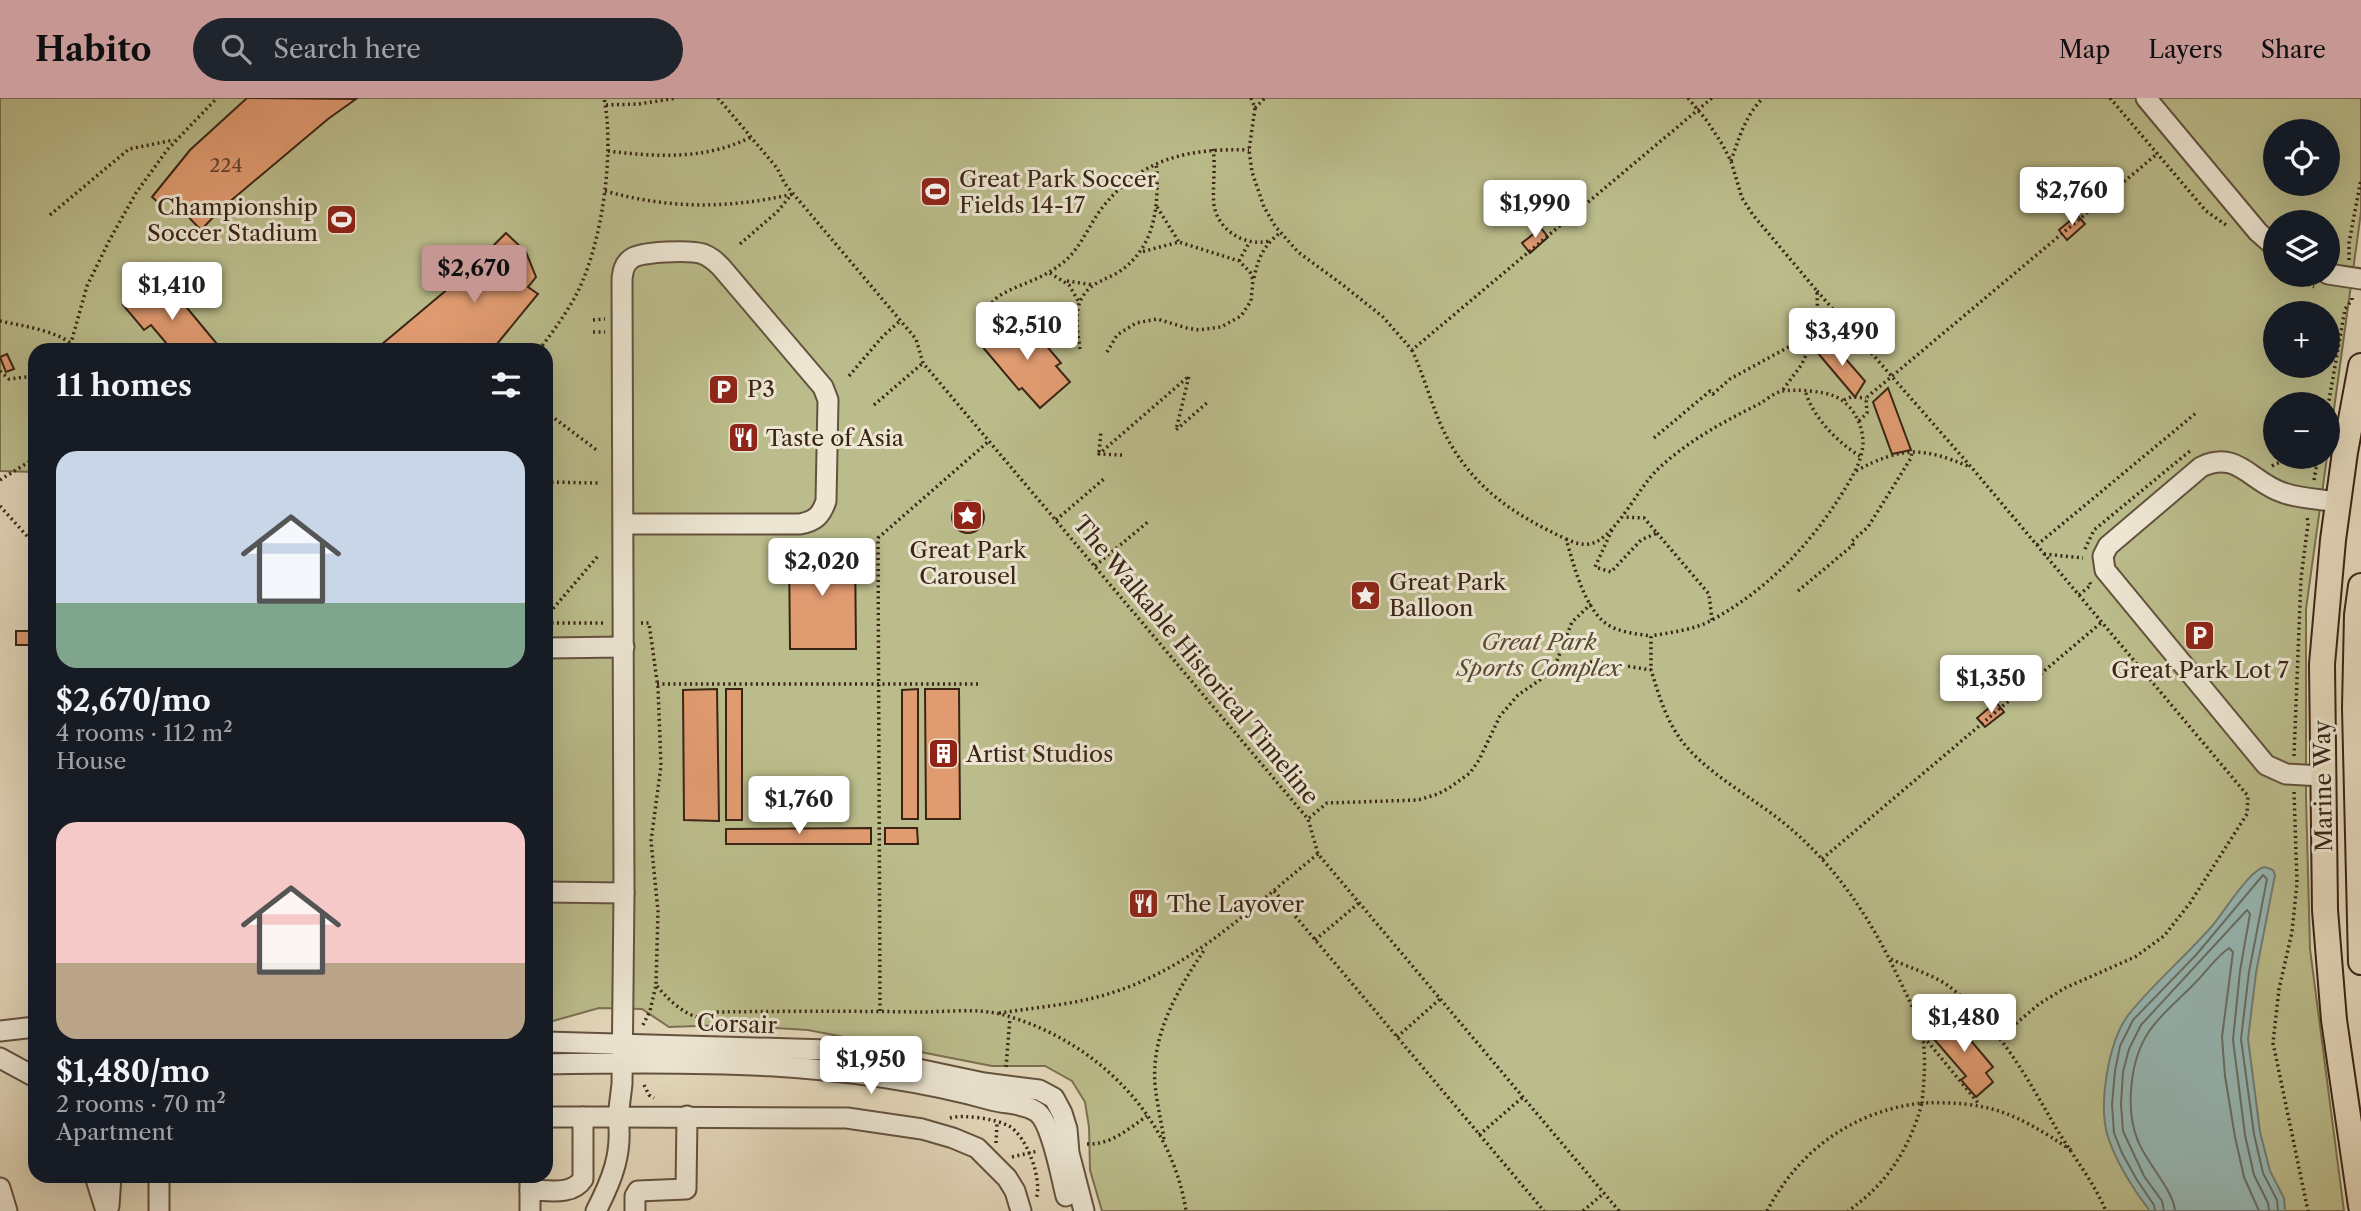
<!DOCTYPE html>
<html lang="en">
<head>
<meta charset="utf-8">
<style>
  body { margin:0; font-family:"Libre Caslon Text",serif; background:#20242c; color:#f1f3f6; height:100vh; display:flex; flex-direction:column; font-size:26px; white-space:nowrap }
  * { box-sizing:border-box; margin:0 }
  p { font-size:23px; color:#9ea1a6 }
  .icon { flex:none; width:38px; height:38px; fill:none; stroke:currentColor; stroke-width:2; stroke-linecap:round; stroke-linejoin:round }
  .map { position:relative; flex:1; overflow:hidden }
  .panel { position:absolute; left:28px; top:245px; width:525px; height:840px; display:flex; flex-direction:column; background:#171b24; border-radius:21px; box-shadow:0 7px 28px #0002 }
  .panel>* { flex:none }
  .tools { position:absolute; left:2263px; top:21px; display:grid; gap:14px }
  .tools a { display:grid; place-items:center; width:77px; height:77px; border-radius:50%; background:#171b24; box-shadow:0 7px 28px #0002; font-size:35px }
  .price { position:absolute; translate:-50% -60px; padding:0 16px; border-radius:7px; background:#fff; color:#222; font-size:23px; line-height:46px; filter:drop-shadow(0 2px 4px #0008) }
  .price::after { content:''; position:absolute; left:50%; top:42px; width:21px; height:16px; margin-left:-10px; background:inherit; clip-path:polygon(0 0,100% 0,50% 100%) }
  .price.selected { background:#c59692; color:#111 }
  ul { padding:0; list-style:none }
  li { display:grid; align-content:center; gap:14px; height:371px; padding:0 28px }
  li span { display:grid; place-items:center; height:217px; border-radius:21px; color:#555 }
  li>.icon { margin-inline-start:auto }
  span .icon { width:126px; height:126px; fill:#fffc; stroke-width:1 }
  li b { font-size:30px }
  h2 { display:flex; justify-content:space-between; align-items:center; height:84px; padding:0 28px; font-size:30px }
  header { display:flex; align-items:center; gap:42px; box-sizing:border-box; height:98px; padding:0 35px; background:#c59692; color:#111 }
  header strong { font-size:33px }
  nav { display:flex; gap:38px; margin-inline-start:auto; font-size:24px }
  .search { width:490px; height:63px; background:#20242c; display:flex; align-items:center; gap:18px; box-sizing:border-box; padding:0 24px; border-radius:38px; color:#9ea1a6; font-size:26px }
  .map>svg:first-child { display:block }
</style>
</head>
<body>
<header>
<strong>Habito</strong>
<div class="search"><svg class="icon" aria-label="search" viewBox="0 0 24 24"><circle cx="10" cy="10" r="6"/><path d="M15 15l6 6"/></svg>Search here</div>
<nav><a>Map</a><a>Layers</a><a>Share</a></nav>
</header>
<div class="map">
<svg width="2361" height="1113" viewBox="0 0 2361 1113">
  <rect width="100%" height="100%" fill="#e4d8bb"/>
  <filter id="stains"><feTurbulence type="fractalNoise" baseFrequency=".00286" numOctaves="4"/><feColorMatrix values="0 0 0 0 .2 0 0 0 0 .09 0 0 0 0 .02 0 0 0 .5 -.17"/></filter>
  <radialGradient id="worn" r=".72"><stop offset=".6" stop-color="#630" stop-opacity="0"/><stop offset="1" stop-color="#630" stop-opacity=".3"/></radialGradient>
  <path fill="#bbbc8b" stroke="#7a7050" stroke-width="2" fill-rule="evenodd" d="M0,0H2361V114L2328,355V306H2275V359H2327L2306,511V699L2310,851L2344,1113H1102L1090,1072L1089,1029L1085,1004L1072,983L1045,968H992L808,932L726,927L669,929L642,911L599,910L546,925V252H35V374L0,373ZM2275,33H2328V86H2275ZM2275,124H2328V177H2275ZM2275,215H2328V268H2275Z"/>
  <path fill="#97b9b6" stroke="#727e76" stroke-width="2" d="M2265,769L2273,772L2275,777L2256,875L2248,941L2260,1034L2270,1073L2284,1100L2285,1113H2150C2133,1091 2117,1066 2108,1039C2098,1008 2108,943 2129,916C2154,885 2186,858 2213,827C2224,814 2250,771 2265,769Z"/>
  <g fill="none" stroke-linecap="round" stroke-linejoin="round">
    <g stroke="#686f66" stroke-width="2">
      <path d="M2155,1113L2154,1107L2137,1082L2122,1055L2114,1035L2112,1006L2115,973L2120,948L2133,922L2196,857L2263,777L2267,781L2249,874L2241,941L2254,1036L2263,1075L2277,1102L2278,1113"/>
      <path d="M2164,1113L2162,1103L2144,1078L2123,1033L2121,1006L2123,974L2129,951L2141,927L2247,812L2250,816L2240,873L2233,942L2245,1037L2254,1077L2268,1105L2269,1113"/>
      <path d="M2175,1113C2174,1093 2146,1064 2138,1043C2125,1012 2130,963 2148,935C2160,916 2181,900 2196,884C2207,873 2217,858 2229,850L2233,854L2222,939L2225,978L2235,1039L2244,1079L2259,1113"/>
    </g>
  </g>
  <g fill="#e19b71" stroke="#3a2515" stroke-width="2">
    <path d="M247,0L356,1L328,21L221,111L201,132L179,109L167,102L161,107L152,99L190,52Z"/>
    <path d="M2077,117L2085,126L2067,142L2059,132Z"/>
    <path d="M1541,130L1548,139L1530,155L1522,145Z"/>
    <path d="M506,135L526,154L536,179L528,189L538,196L492,252H375L462,179Z"/>
    <path d="M168,187L222,252H172L151,227L144,232L123,207L135,197L144,207Z"/>
    <path d="M1022,219L1061,265L1056,268L1070,284L1040,310L1022,290L1019,292L981,247L991,238L994,243Z"/>
    <path d="M1830,243L1865,283L1855,299L1817,254Z"/>
    <path d="M7,256L14,271L6,274L0,259Z"/>
    <path d="M1888,290L1911,352L1892,356L1873,304Z"/>
    <circle cx="968" cy="419" r="16"/>
    <path d="M789,450H855L856,551H790Z"/>
    <rect x="16" y="533" width="19" height="14"/>
    <path d="M717,591L719,723L684,722L683,592Z"/>
    <rect x="726" y="591" width="16" height="131"/>
    <path d="M918,591V721H902V592Z"/>
    <path d="M925,591H959L960,721H926Z"/>
    <path d="M1996,604L2004,614L1985,629L1977,620Z"/>
    <path d="M871,730V746H726V731Z"/>
    <path d="M885,730H917L918,746H885Z"/>
    <path d="M1947,914L1993,969L1986,975L1993,984L1976,999L1961,982L1966,978L1933,940L1940,934L1933,926Z"/>
  </g>
  <g fill="none" stroke-linecap="round" stroke-linejoin="round">
    <defs>
      <g id="minor">
        <path d="M2146,0L2258,134L2275,149"/>
        <path d="M2328,176L2361,181"/>
        <path d="M624,426H800C815,423 821,418 826,403L828,302L823,289L721,169C715,163 711,159 703,156C691,152 640,153 631,161C624,166 623,173 622,181L624,795L622,986L618,1019L847,1020L922,1031L953,1040L977,1050L1007,1080L1015,1093L1021,1113"/>
        <path d="M546,550L624,549"/>
        <path d="M2322,678L2286,676L2266,667L2105,472L2103,458L2108,448L2201,369C2238,351 2251,385 2284,395C2301,401 2321,401 2338,404"/>
        <path d="M546,794L624,795"/>
        <path d="M0,933L35,929"/>
        <path d="M546,944L828,952L984,985L1039,992L1054,1000L1062,1015L1067,1031L1069,1055L1084,1113"/>
        <path d="M0,960L35,979"/>
        <path d="M546,966C695,963 846,962 991,1002C1005,1006 1025,1005 1037,1014C1052,1025 1061,1079 1066,1098"/>
        <path d="M546,1019H618C623,1055 612,1082 596,1113"/>
        <path d="M95,1078L106,1113"/>
        <path d="M159,1078V1113"/>
        <path d="M530,1078V1113"/>
        <path d="M0,1090L7,1113"/>
        <path d="M530,1092C548,1092 572,1098 583,1081V1019"/>
        <path d="M109,1108L111,1078"/>
        <path d="M635,1113V1098L638,1093L686,1091L687,1018"/>
      </g>
      <g id="major">
        <path d="M2361,268L2345,354L2333,442L2322,566L2325,812L2334,922L2361,1108"/>
        <path d="M2361,488L2357,517L2355,610L2361,864"/>
      </g>
    </defs>
    <use href="#minor" stroke="#64523e" stroke-width="23"/>
    <use href="#major" stroke="#3a2515" stroke-width="28"/>
    <g stroke="#3a2515" stroke-width="3.5" stroke-dasharray="2 3.5" stroke-linecap="butt">
      <path d="M718,0L777,70L785,86L916,241L923,265L1308,721L1318,756L1619,1113"/>
      <path d="M1251,0L1255,10L1249,52L1252,74L1264,109L1275,128L1298,154L1343,187L1383,219L1412,252L1712,0"/>
      <path d="M1688,0L1707,23L1722,46L1731,63L1742,100L1753,117L1817,193L1818,231L1802,266L1782,293"/>
      <path d="M2110,0L2206,113L2226,127"/>
      <path d="M606,7L639,6L677,0"/>
      <path d="M1255,10L1265,0"/>
      <path d="M1213,51C1216,70 1212,89 1214,107C1218,133 1246,149 1269,143"/>
      <path d="M608,53C656,59 706,62 751,39"/>
      <path d="M1731,63C1739,40 1745,18 1763,0"/>
      <path d="M605,93C670,111 727,111 793,96"/>
      <path d="M1157,109L1179,144"/>
      <path d="M50,117L129,51L174,42"/>
      <path d="M740,146L777,114L791,97"/>
      <path d="M2349,162V145L2361,81"/>
      <path d="M1239,163L1249,145"/>
      <path d="M1050,175L1069,187L1079,204"/>
      <path d="M2288,177L2314,189"/>
      <path d="M1254,180C1258,160 1264,147 1280,135"/>
      <path d="M1067,183L1094,187"/>
      <path d="M1817,193L1972,370L2248,698L2247,716L2190,805L2164,838L2135,859L2065,890L2039,906L1999,940"/>
      <path d="M981,217C988,211 991,204 999,198C1022,184 1041,183 1065,163C1081,149 1089,127 1102,110C1141,60 1189,50 1249,52"/>
      <path d="M593,222L605,221"/>
      <path d="M0,223C22,228 64,233 77,252"/>
      <path d="M593,234H605"/>
      <path d="M1080,251C1078,235 1073,213 1083,198C1092,183 1110,181 1123,171C1148,152 1156,124 1157,94C1157,85 1158,76 1156,67"/>
      <path d="M69,252L87,188L110,141L136,95L167,52L217,0"/>
      <path d="M539,252C552,235 565,217 575,199C602,149 615,55 604,0"/>
      <path d="M1412,252C1426,282 1434,318 1451,347C1479,394 1517,418 1566,441C1574,467 1583,506 1604,524C1616,534 1636,536 1651,538V572"/>
      <path d="M1107,254L1117,237L1136,225L1157,221L1187,230L1199,232L1221,229L1241,218L1251,203L1253,182L1250,174L1239,163L1179,144L1141,154"/>
      <path d="M0,273L9,281L35,278"/>
      <path d="M849,278L883,238L900,223"/>
      <path d="M1806,295C1813,319 1838,345 1860,358"/>
      <path d="M1844,302L1851,299L1866,300"/>
      <path d="M874,307L923,265"/>
      <path d="M2328,308L2345,211L2352,202V198"/>
      <path d="M546,314L598,353"/>
      <path d="M1859,323L1867,315L1866,300L2157,56"/>
      <path d="M1654,340L1710,293L1713,296L1730,281L1816,234"/>
      <path d="M1099,354L1101,333"/>
      <path d="M1122,357L1099,356L1189,278L1176,332L1209,303"/>
      <path d="M2272,368C2287,359 2300,364 2317,367"/>
      <path d="M1856,373C1902,348 1923,349 1970,369"/>
      <path d="M0,382L35,360"/>
      <path d="M2314,382L2318,359"/>
      <path d="M546,384L598,385"/>
      <path d="M0,408L35,447"/>
      <path d="M1056,422L1105,380"/>
      <path d="M1612,432L1595,469L1611,474L1641,442L1657,435L1644,420L1623,419"/>
      <path d="M1657,435L1709,496L1712,522"/>
      <path d="M1566,441C1575,445 1585,449 1596,444C1619,432 1637,392 1657,372C1686,344 1723,324 1759,306C1766,302 1774,295 1782,293C1795,291 1823,293 1834,298C1852,305 1863,326 1863,345C1862,364 1852,379 1843,394C1810,447 1768,491 1712,522C1694,532 1672,534 1651,538"/>
      <path d="M2037,447L2196,315"/>
      <path d="M2085,451L2094,432L2190,353"/>
      <path d="M2044,456L2083,460"/>
      <path d="M1095,468L1149,423"/>
      <path d="M1798,493L1853,447L1851,444L1868,429L1911,360L1912,353"/>
      <path d="M2079,497L2091,487L2089,483"/>
      <path d="M546,519L598,458"/>
      <path d="M546,525H605"/>
      <path d="M641,525H649L658,590L661,668L651,743L658,813L656,887"/>
      <path d="M1553,573L1572,524L1591,506"/>
      <path d="M657,586H979"/>
      <path d="M2294,658L2301,480L2308,426L2307,418"/>
      <path d="M2294,694L2297,785L2292,834L2279,891L2273,945L2308,1113"/>
      <path d="M1309,720L1327,705L1418,702L1438,696L1449,690L1470,675L1479,662L1500,618L1518,597L1553,573L1595,563L1651,572C1658,594 1664,616 1677,636C1700,673 1757,701 1791,731C1837,770 1872,823 1897,877C1907,898 1918,917 1923,941C1926,962 1924,983 1922,1005C1991,1003 2015,1015 2071,1052"/>
      <path d="M1822,761L2102,524"/>
      <path d="M1274,793L1544,1113"/>
      <path d="M1315,842L1359,805"/>
      <path d="M1891,861C1910,870 1934,877 1950,889C1997,926 2027,979 2056,1030C2073,1058 2093,1083 2106,1113"/>
      <path d="M880,913L878,440L989,343"/>
      <path d="M999,915C1039,909 1082,906 1120,892C1198,865 1255,806 1318,756"/>
      <path d="M643,927L650,913L656,887C665,898 686,920 702,919C707,918 713,915 718,914C785,913 853,913 920,914C946,914 975,910 1000,916C1093,940 1171,1016 1186,1113"/>
      <path d="M1397,939L1440,901"/>
      <path d="M1924,939L1979,1006"/>
      <path d="M1006,969L1010,920"/>
      <path d="M644,987L649,997L654,1000"/>
      <path d="M950,1020C964,1016 996,1021 1009,1028C1027,1038 1043,1083 1036,1101"/>
      <path d="M1479,1037L1523,999"/>
      <path d="M1164,1041C1161,1023 1157,1005 1155,987C1151,936 1178,891 1205,851"/>
      <path d="M996,1045L997,1025"/>
      <path d="M1087,1046C1111,1047 1128,1031 1147,1018"/>
      <path d="M1012,1059L1038,1053"/>
      <path d="M1583,1113L1604,1095"/>
      <path d="M1767,1113C1799,1052 1853,1013 1922,1005C1910,1050 1887,1086 1848,1113"/>
    </g>
    <use href="#minor" stroke="#ede6d3" stroke-width="19"/>
    <use href="#major" stroke="#e4d8bb" stroke-width="24"/>
  </g>
  <defs>
    <symbol id="stadium-square" viewBox="-11 -11 22 22"><rect x="-9" y="-9" width="18" height="18" rx="4" fill="#8f2418" stroke="#ede6d3"/><path d="M0-5a6.5 5 0 1 0 0 10a6.5 5 0 1 0 0-10ZM-3.5-1.8h7v3.6h-7Z" fill="#fff"/></symbol>
    <symbol id="parking-square" viewBox="-11 -11 22 22"><rect x="-9" y="-9" width="18" height="18" rx="4" fill="#8f2418" stroke="#ede6d3"/><path d="M-3.5-5.5H1a3.5 3.5 0 0 1 0 7H-1V5.5H-3.5ZM-1-3.4V-.6H.8a1.4 1.4 0 0 0 0-2.8Z" fill="#fff"/></symbol>
    <symbol id="restaurant-square" viewBox="-11 -11 22 22"><rect x="-9" y="-9" width="18" height="18" rx="4" fill="#8f2418" stroke="#ede6d3"/><path d="M-5-6h1v4h1v-4h1v4h1v-4h1v5L-1.5 .5V6h-2V.5L-5-1ZM5-6V6H3V1.5H1.5Q1.5-4 5-6Z" fill="#fff"/></symbol>
    <symbol id="sight-square" viewBox="-11 -11 22 22"><rect x="-9" y="-9" width="18" height="18" rx="4" fill="#8f2418" stroke="#ede6d3"/><path d="M0-6L1.8-2.2L6-1.7L2.9 1.2L3.7 5.4L0 3.3L-3.7 5.4L-2.9 1.2L-6-1.7L-1.8-2.2Z" fill="#fff"/></symbol>
    <symbol id="building-square" viewBox="-11 -11 22 22"><rect x="-9" y="-9" width="18" height="18" rx="4" fill="#8f2418" stroke="#ede6d3"/><path d="M-4-6H4V6H1V3H-1V6H-4ZM-2.5-4.3h1.7v1.8h-1.7ZM.8-4.3h1.7v1.8H.8ZM-2.5-1h1.7V.8h-1.7ZM.8-1h1.7V.8H.8Z" fill="#fff"/></symbol>
  </defs>
  <g fill-rule="evenodd">
    <use href="#stadium-square" x="918" y="76" width="35" height="35"/>
    <use href="#stadium-square" x="324" y="104" width="35" height="35"/>
    <use href="#parking-square" x="706" y="274" width="35" height="35"/>
    <use href="#restaurant-square" x="726" y="322" width="35" height="35"/>
    <use href="#sight-square" x="950" y="400" width="35" height="35"/>
    <use href="#sight-square" x="1348" y="480" width="35" height="35"/>
    <use href="#parking-square" x="2182" y="520" width="35" height="35"/>
    <use href="#building-square" x="926" y="638" width="35" height="35"/>
    <use href="#restaurant-square" x="1126" y="788" width="35" height="35"/>
  </g>
  <g text-anchor="middle" stroke-width="6" stroke-linejoin="round" paint-order="stroke">
    <g font-size="19" fill="#64422c">
      <text x="226" y="74">224</text>
    </g>
    <g font-size="23" fill="#3a2515" stroke="#ede6d3" text-anchor="start">
      <text x="959" y="89">Great Park Soccer<tspan x="959" dy="26">Fields 14-17</tspan></text>
      <text x="318" y="117" text-anchor="end">Championship<tspan x="318" dy="26">Soccer Stadium</tspan></text>
      <text x="747" y="299">P3</text>
      <text x="766" y="348">Taste of Asia</text>
      <text x="968" y="460" text-anchor="middle">Great Park<tspan x="968" dy="26">Carousel</tspan></text>
      <text x="1389" y="492">Great Park<tspan x="1389" dy="26">Balloon</tspan></text>
      <text x="2200" y="580" text-anchor="middle">Great Park Lot 7</text>
      <text x="966" y="664">Artist Studios</text>
      <text x="1167" y="814">The Layover</text>
    </g>
    <g font-size="23" font-style="italic" fill="#5a4b32" stroke="#ede6d3">
      <text x="1539" y="552">Great Park<tspan x="1539" dy="26">Sports Complex</tspan></text>
    </g>
    <g font-size="23" fill="#3a2515" stroke="#ede6d3">
      <text transform="translate(1196 562) rotate(50)" y="8">The Walkable Historical Timeline</text>
      <text transform="translate(2323 688) rotate(-91)" y="8">Marine Way</text>
      <text transform="translate(737 926) rotate(2)" y="8">Corsair</text>
    </g>
  </g>
  <rect width="100%" height="100%" filter="url(#stains)"/>
  <rect width="100%" height="100%" fill="url(#worn)"/>
</svg>
<div class="tools">
<a><svg class="icon" aria-label="locate" viewBox="0 0 24 24"><circle cx="12" cy="12" r="6"/><path d="M12 2v4M12 18v4M2 12h4M18 12h4"/></svg></a>
<a><svg class="icon" aria-label="layers" viewBox="0 0 24 24"><path d="M12 4l9 5-9 5-9-5zM3 14l9 5 9-5"/></svg></a>
<a>+</a>
<a>−</a>
</div>
<b class="price" style="left:2072px;top:129px">$2,760</b>
<b class="price" style="left:1535px;top:142px">$1,990</b>
<b class="price selected" style="left:474px;top:207px">$2,670</b>
<b class="price" style="left:172px;top:224px">$1,410</b>
<b class="price" style="left:1027px;top:264px">$2,510</b>
<b class="price" style="left:1842px;top:270px">$3,490</b>
<b class="price" style="left:822px;top:500px">$2,020</b>
<b class="price" style="left:1991px;top:617px">$1,350</b>
<b class="price" style="left:799px;top:738px">$1,760</b>
<b class="price" style="left:1964px;top:956px">$1,480</b>
<b class="price" style="left:871px;top:998px">$1,950</b>
<section class="panel">
<h2>11 homes<svg class="icon" aria-label="filters" viewBox="0 0 24 24"><path d="M4 7h16M4 17h16"/><circle cx="9" cy="7" r="2"/><circle cx="15" cy="17" r="2"/></svg></h2>
<ul>
<li><span style="background:linear-gradient(#c9d6e8 70%,#7fa58c 0)"><svg class="icon" aria-label="home" viewBox="0 0 24 24"><path d="M3 11l9-7 9 7M6 9v11h12V9"/></svg></span><div><b>$2,670/mo</b><p>4 rooms · 112 m²</p><p>House</p></div></li>
<li><span style="background:linear-gradient(#f6c9c9 65%,#b9a48a 0)"><svg class="icon" aria-label="home" viewBox="0 0 24 24"><path d="M3 11l9-7 9 7M6 9v11h12V9"/></svg></span><div><b>$1,480/mo</b><p>2 rooms · 70 m²</p><p>Apartment</p></div></li>
</ul>
</section>
</div>
</body>
</html>
